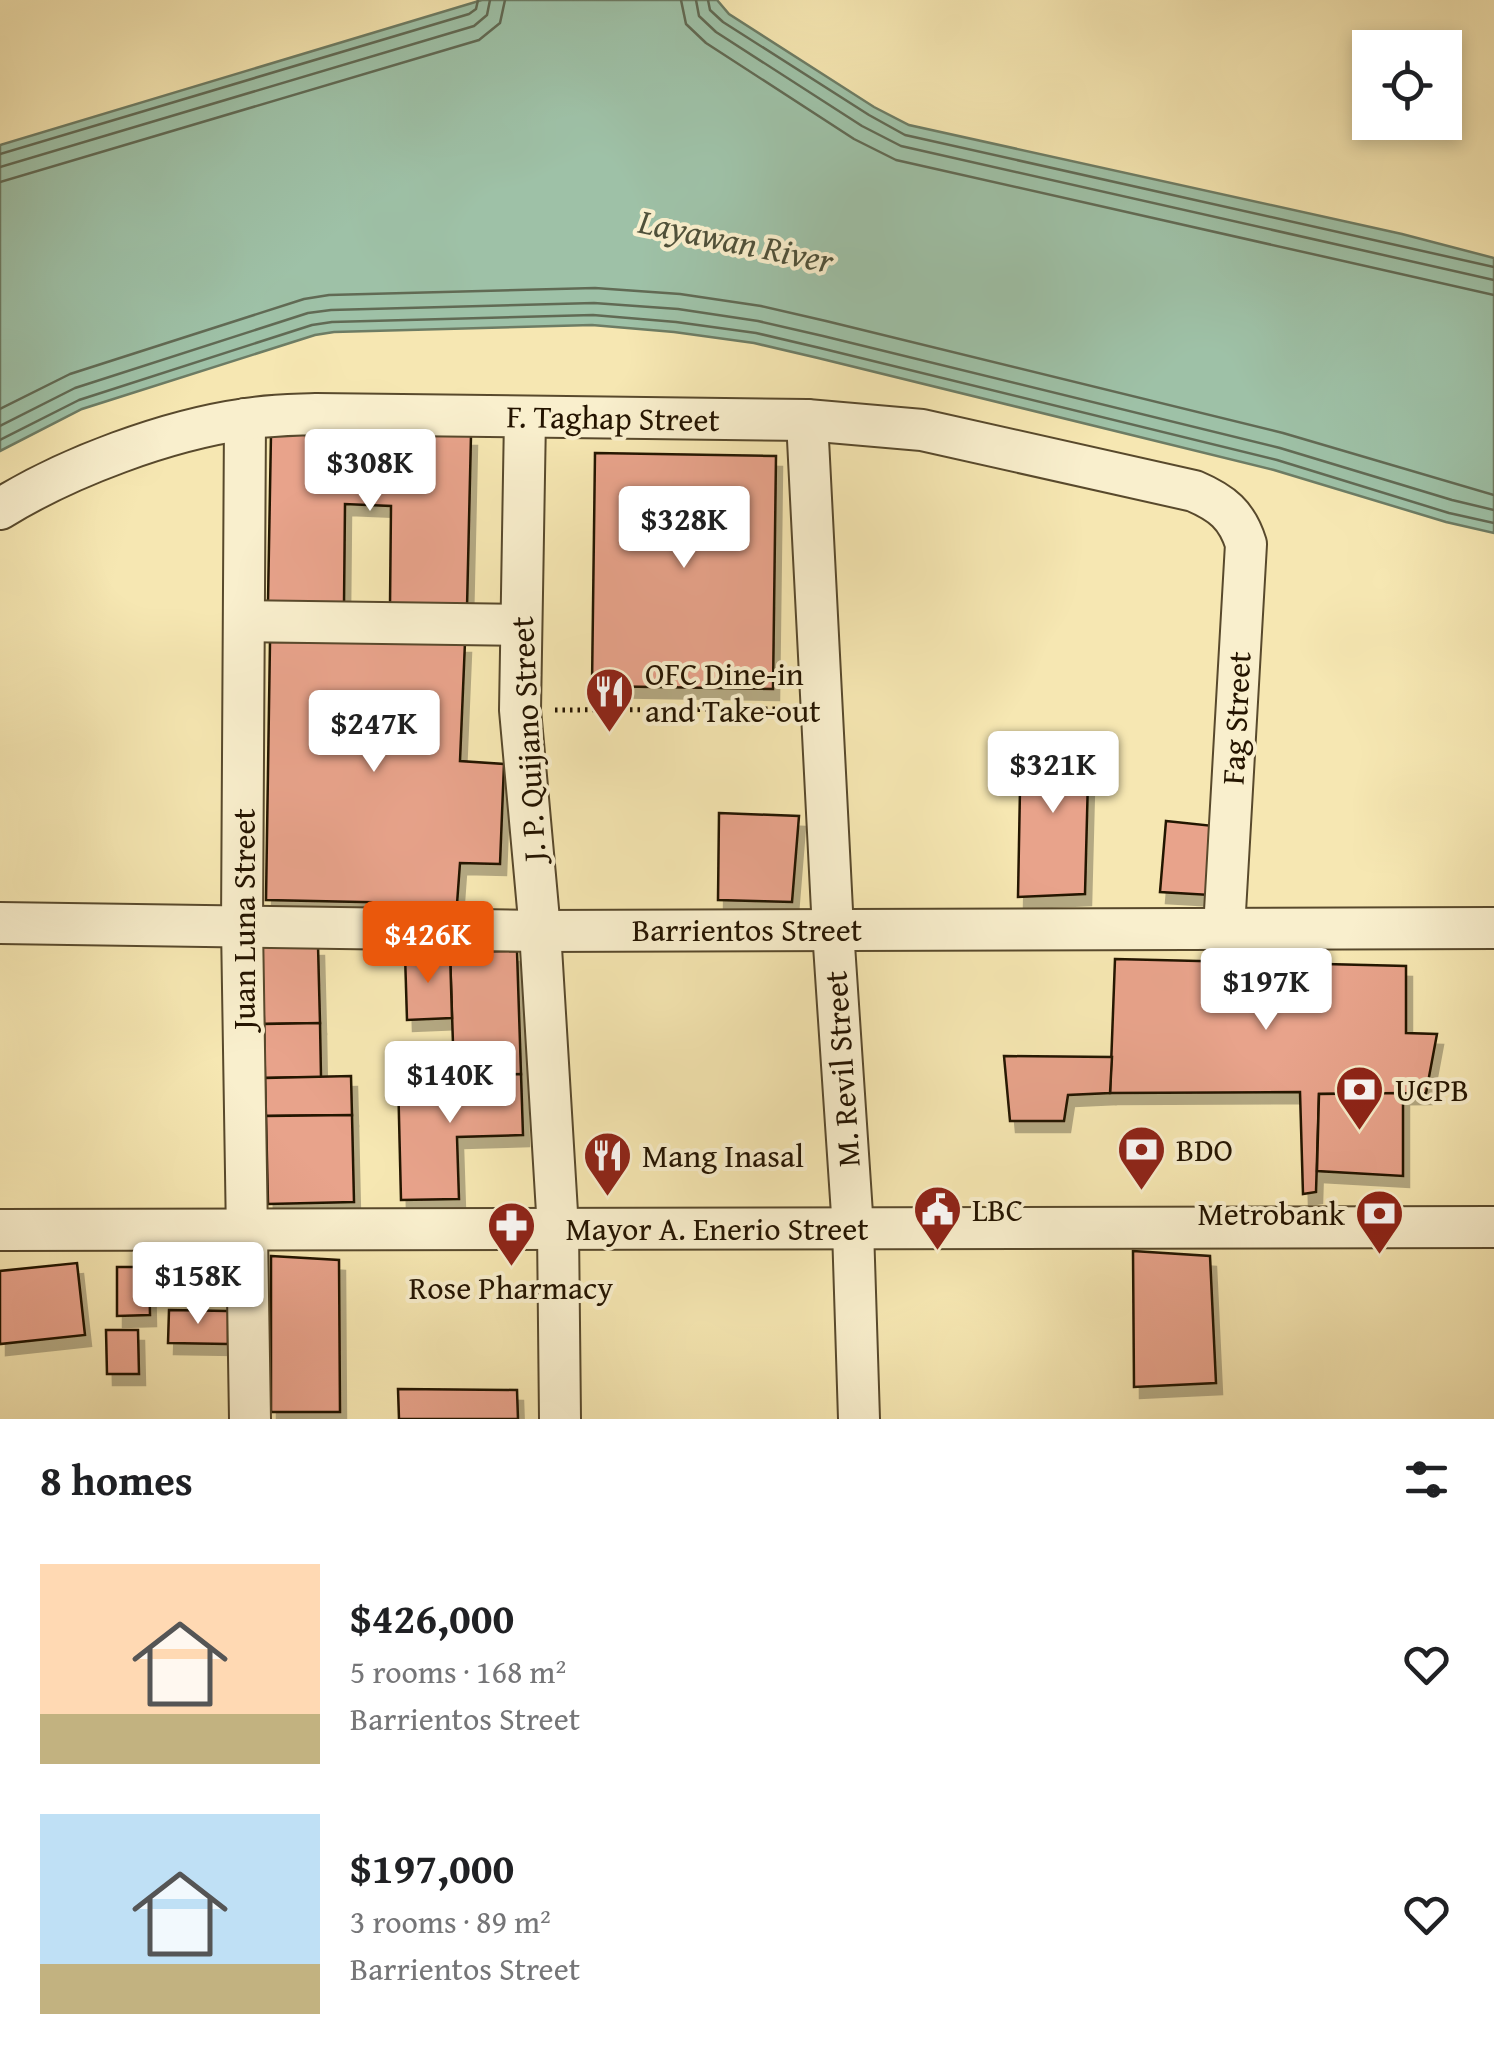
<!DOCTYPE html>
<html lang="en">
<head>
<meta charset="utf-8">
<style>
  body { margin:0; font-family:"Gentium Book Plus",serif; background:#f2f2f2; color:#202124; height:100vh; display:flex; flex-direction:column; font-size:38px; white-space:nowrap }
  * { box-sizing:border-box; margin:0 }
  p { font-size:32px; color:#757577 }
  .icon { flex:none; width:55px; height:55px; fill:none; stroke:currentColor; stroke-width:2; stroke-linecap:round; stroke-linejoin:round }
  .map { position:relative; height:1419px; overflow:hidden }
  .drawer { display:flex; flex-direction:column; background:#fff; flex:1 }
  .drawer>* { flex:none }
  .fabs { position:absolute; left:1352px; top:30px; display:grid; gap:20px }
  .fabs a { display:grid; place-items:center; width:110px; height:110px; border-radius:0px; background:#fff; box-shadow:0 5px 15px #0003; font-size:50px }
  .price { position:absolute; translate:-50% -85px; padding:0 22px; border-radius:10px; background:#fff; color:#222; font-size:32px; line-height:65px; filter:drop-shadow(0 2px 5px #0008) }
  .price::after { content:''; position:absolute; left:50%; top:60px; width:30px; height:22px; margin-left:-15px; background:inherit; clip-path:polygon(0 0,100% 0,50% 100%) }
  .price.active { background:#ea580c; color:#fff }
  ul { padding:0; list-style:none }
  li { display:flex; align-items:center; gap:30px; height:250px; padding:0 40px }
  li span { display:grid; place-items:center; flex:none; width:280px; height:200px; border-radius:0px; color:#555 }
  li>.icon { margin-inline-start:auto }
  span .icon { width:120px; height:120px; fill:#fffc; stroke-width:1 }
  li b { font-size:42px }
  h2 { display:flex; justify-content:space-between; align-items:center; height:120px; padding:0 40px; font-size:42px }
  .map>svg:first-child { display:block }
</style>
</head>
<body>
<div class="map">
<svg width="1494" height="1419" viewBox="0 0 1494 1419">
  <defs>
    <filter id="shadow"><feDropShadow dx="6" dy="11" stdDeviation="0" flood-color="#0004"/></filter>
  </defs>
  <rect width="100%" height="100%" fill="#f6e7b2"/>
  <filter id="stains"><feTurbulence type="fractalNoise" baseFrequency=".002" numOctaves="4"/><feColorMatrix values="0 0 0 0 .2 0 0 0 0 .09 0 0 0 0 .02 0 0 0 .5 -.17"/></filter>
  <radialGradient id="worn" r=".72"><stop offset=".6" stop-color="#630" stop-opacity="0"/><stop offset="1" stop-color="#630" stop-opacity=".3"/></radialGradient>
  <path fill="#9ec1a7" stroke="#6d7c64" stroke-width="2.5" d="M482,0H717L729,14L874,107L909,125L1402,234L1494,258V533L1446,522L1274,470L818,358L754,343L674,332L592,325L334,332L315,335L82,409L0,451V145Z"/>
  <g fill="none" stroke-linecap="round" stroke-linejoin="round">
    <g stroke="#616a54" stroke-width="2.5">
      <path d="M681,0L686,24L706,43L854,139L896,160L1494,295"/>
      <path d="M696,0L699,16L716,32L862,126L901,146L1494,280"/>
      <path d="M708,0L710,10L723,22L869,115L905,135L1494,267"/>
      <path d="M0,154L469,14L476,9L478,0"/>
      <path d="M0,167L474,26L487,15L490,0"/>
      <path d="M0,182L479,40L500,23L505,0"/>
      <path d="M0,409L70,374L304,299L329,295L595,288L680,294L761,306L826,321L1283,433L1494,495"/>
      <path d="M0,426L75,388L308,313L331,310L594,303L678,309L758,321L823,336L1280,448L1452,500L1494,510"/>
      <path d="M0,440L79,400L312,325L332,322L593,315L676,322L756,333L820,348L1277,460L1449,513L1494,523"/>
    </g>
  </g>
  <g fill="#e8a38b" stroke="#241400" stroke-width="2.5" filter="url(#shadow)">
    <path d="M271,434L471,435L467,608L390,605L391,506L345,504L344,604L268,602Z"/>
    <path d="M595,453L776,456L773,689L592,686Z"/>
    <path d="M270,642H465L460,761L504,764L500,864L460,863L457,904L266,900Z"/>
    <path d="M1021,735L1089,740L1085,894L1018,897Z"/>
    <path d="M719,813L799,816L792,902L718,900Z"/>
    <path d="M1166,821L1214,826L1210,895L1160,892Z"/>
    <path d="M318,945L320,1023L264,1024L262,946Z"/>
    <path d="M517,951L521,1074L454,1075L450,952Z"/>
    <path d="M450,952L452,1018L407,1020L405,954Z"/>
    <path d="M1115,959L1406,966V1033L1437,1034L1426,1093L1319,1094L1316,1192L1303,1194L1300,1092L1110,1093Z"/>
    <path d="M320,1023L321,1077L265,1078L264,1024Z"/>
    <path d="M1004,1056L1112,1057L1110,1093L1068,1095L1064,1121H1010Z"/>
    <path d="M521,1074L523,1135L457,1137L459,1199L401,1200L398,1077Z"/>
    <path d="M351,1076L352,1115L266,1116L265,1078Z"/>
    <path d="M1403,1093V1176L1317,1171L1319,1094Z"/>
    <path d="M352,1115L354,1202L268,1204L266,1116Z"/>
    <path d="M1133,1251L1210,1256L1216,1383L1134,1387Z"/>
    <path d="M271,1256L339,1260L340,1412H271Z"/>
    <path d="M77,1263L85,1335L0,1344V1271Z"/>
    <path d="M117,1267H149L150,1315L117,1316Z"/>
    <path d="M169,1310L228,1311V1344L168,1343Z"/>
    <path d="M106,1330H138L139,1374H107Z"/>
    <path d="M398,1389L517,1390L518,1419H399Z"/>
  </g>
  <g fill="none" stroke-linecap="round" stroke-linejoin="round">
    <defs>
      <g id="minor">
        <path d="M525,418L520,710L540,931L558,1229L560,1419"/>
        <path d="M245,419L242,926L250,1419"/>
        <path d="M807,420L833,930L853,1229L859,1419"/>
        <path d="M0,509C68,467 167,430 246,419C269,415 293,415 316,414L807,420L922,430L1194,491C1222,503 1237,515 1246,544L1224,929"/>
        <path d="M244,621L520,625"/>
        <path d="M0,923L540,931L1494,928"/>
        <path d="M0,1230L1494,1227"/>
      </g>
    </defs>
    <use href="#minor" stroke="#58492c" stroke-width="44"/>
    <path stroke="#241400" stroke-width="5" stroke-dasharray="2.5 5" stroke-linecap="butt" d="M555,710L789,709"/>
    <use href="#minor" stroke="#f9efcd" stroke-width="40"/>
  </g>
  <defs>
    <symbol id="restaurant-pin" viewBox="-11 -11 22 30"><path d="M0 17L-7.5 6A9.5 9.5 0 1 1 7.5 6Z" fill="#8f2418" stroke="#f9efcd"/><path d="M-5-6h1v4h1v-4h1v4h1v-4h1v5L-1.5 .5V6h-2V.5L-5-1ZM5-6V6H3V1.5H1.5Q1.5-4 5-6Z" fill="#fff"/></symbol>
    <symbol id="bank-pin" viewBox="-11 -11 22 30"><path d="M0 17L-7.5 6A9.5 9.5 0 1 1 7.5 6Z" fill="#8f2418" stroke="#f9efcd"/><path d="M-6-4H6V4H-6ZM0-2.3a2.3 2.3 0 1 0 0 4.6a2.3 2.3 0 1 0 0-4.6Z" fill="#fff"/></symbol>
    <symbol id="civic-pin" viewBox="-11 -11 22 30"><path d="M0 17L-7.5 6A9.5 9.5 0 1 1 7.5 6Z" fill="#8f2418" stroke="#f9efcd"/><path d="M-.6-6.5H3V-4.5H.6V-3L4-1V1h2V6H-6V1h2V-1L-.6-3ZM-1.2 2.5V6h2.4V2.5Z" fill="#fff"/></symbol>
    <symbol id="pharmacy-pin" viewBox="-11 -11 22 30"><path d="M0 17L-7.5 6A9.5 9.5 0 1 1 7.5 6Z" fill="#8f2418" stroke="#f9efcd"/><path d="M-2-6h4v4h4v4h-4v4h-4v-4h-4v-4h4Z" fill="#fff"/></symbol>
  </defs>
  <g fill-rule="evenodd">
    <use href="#restaurant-pin" x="582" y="664" width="55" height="75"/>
    <use href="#bank-pin" x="1332" y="1062" width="55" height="75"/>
    <use href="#bank-pin" x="1114" y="1122" width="55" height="75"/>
    <use href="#restaurant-pin" x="580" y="1128" width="55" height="75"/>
    <use href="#civic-pin" x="910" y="1182" width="55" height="75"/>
    <use href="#bank-pin" x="1352" y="1186" width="55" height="75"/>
    <use href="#pharmacy-pin" x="484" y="1198" width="55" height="75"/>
  </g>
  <g text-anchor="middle" stroke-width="8" stroke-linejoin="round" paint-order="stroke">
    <g font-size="32" fill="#241400" stroke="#f9efcd">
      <text transform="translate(613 418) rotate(1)" y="11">F. Taghap Street</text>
      <text transform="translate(1236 718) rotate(-87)" y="11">Fag Street</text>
      <text transform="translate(528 739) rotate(-93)" y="11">J. P. Quijano Street</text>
      <text transform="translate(244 919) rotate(-90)" y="11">Juan Luna Street</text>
      <text x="747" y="941">Barrientos Street</text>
      <text transform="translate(842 1069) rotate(-94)" y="11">M. Revil Street</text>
      <text x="717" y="1240">Mayor A. Enerio Street</text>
    </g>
    <g font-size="32" fill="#241400" stroke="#f9efcd" text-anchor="start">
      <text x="645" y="685">OFC Dine-in<tspan x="645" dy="37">and Take-out</tspan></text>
      <text x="1395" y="1101">UCPB</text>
      <text x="1176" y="1161">BDO</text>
      <text x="642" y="1167">Mang Inasal</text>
      <text x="972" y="1221">LBC</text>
      <text x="1345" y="1225" text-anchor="end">Metrobank</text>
      <text x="511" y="1299" text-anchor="middle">Rose Pharmacy</text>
    </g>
    <g font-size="35" font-style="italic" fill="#4f513a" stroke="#f9efcd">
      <text transform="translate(736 241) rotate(12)" y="12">Layawan River</text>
    </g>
  </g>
  <rect width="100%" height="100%" filter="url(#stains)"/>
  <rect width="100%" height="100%" fill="url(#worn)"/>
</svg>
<div class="fabs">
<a><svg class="icon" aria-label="locate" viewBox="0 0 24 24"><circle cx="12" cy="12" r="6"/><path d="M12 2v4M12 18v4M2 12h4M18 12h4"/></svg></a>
</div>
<b class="price" style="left:370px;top:514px">$308K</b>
<b class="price" style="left:684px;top:571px">$328K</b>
<b class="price" style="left:374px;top:775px">$247K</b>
<b class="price" style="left:1053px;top:816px">$321K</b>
<b class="price active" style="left:428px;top:986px">$426K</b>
<b class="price" style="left:1266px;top:1033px">$197K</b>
<b class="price" style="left:450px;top:1126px">$140K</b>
<b class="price" style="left:198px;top:1327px">$158K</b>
</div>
<section class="drawer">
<h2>8 homes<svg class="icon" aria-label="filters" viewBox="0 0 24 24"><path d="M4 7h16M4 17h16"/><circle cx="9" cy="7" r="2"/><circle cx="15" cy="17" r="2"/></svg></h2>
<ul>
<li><span style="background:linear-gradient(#ffd9b3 75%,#c2b280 0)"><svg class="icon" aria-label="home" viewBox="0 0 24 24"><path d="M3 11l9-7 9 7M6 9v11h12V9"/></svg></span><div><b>$426,000</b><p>5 rooms · 168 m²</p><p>Barrientos Street</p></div><svg class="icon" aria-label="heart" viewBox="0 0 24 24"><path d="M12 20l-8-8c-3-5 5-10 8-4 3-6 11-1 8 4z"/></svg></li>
<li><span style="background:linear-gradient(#bfe0f5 75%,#c2b280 0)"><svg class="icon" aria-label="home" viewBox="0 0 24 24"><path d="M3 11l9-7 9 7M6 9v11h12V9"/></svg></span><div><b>$197,000</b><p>3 rooms · 89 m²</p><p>Barrientos Street</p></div><svg class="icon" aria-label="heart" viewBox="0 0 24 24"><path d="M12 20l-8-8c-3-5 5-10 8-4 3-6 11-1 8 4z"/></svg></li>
</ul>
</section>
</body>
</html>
